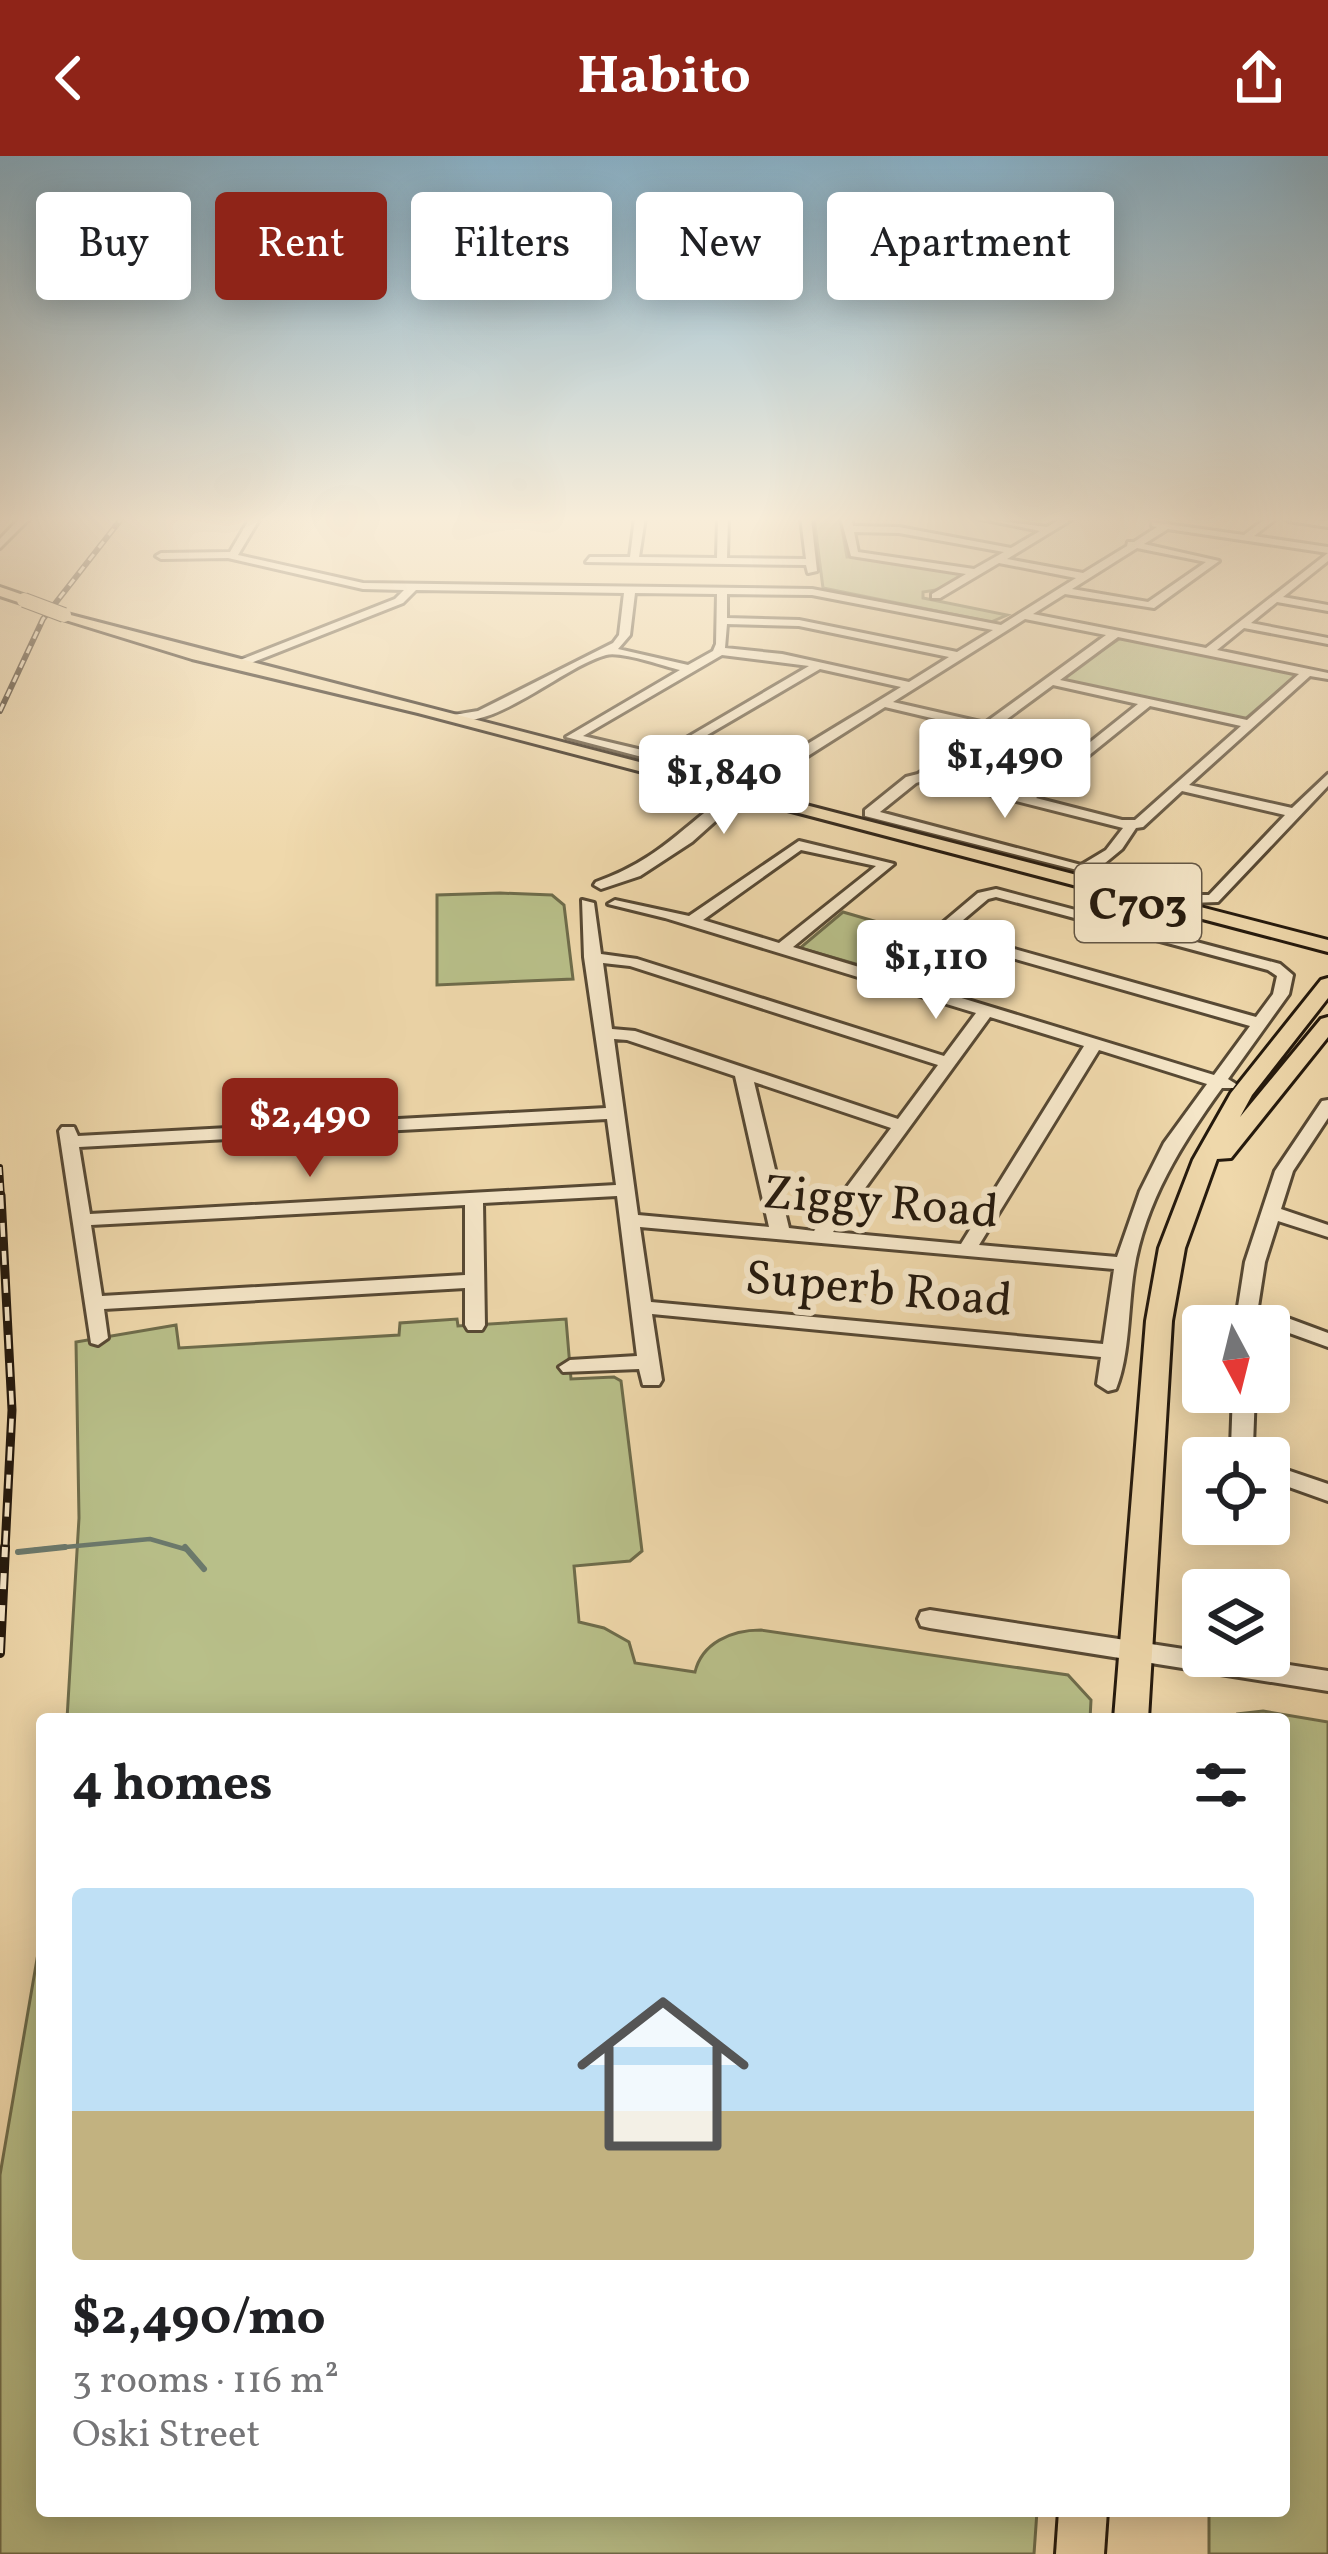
<!DOCTYPE html>
<html lang="en">
<head>
<meta charset="utf-8">
<style>
  body { margin:0; font-family:Vollkorn,serif; background:#f2f2f2; color:#202124; height:100vh; display:flex; flex-direction:column; font-size:45px; white-space:nowrap }
  * { box-sizing:border-box; margin:0 }
  p { font-size:39px; color:#757577 }
  .icon { flex:none; width:66px; height:66px; fill:none; stroke:currentColor; stroke-width:2; stroke-linecap:round; stroke-linejoin:round }
  .map { position:relative; flex:1; overflow:hidden }
  .sheet { position:absolute; left:36px; top:1557px; width:1254px; height:804px; display:flex; flex-direction:column; background:#fff; border-radius:12px; box-shadow:0 6px 30px #0003 }
  .sheet>* { flex:none }
  .top-card { position:absolute; left:36px; top:36px; width:1257px; height:108px; display:flex; gap:24px }
  .needle { width:78px; rotate:173deg }
  .controls { position:absolute; left:1182px; top:1149px; display:grid; gap:24px }
  .controls a { display:grid; place-items:center; width:108px; height:108px; border-radius:12px; background:#fff; box-shadow:0 6px 30px #0003; font-size:60px }
  .price { position:absolute; translate:-50% -102px; padding:0 27px; border-radius:12px; background:#fff; color:#222; font-size:39px; line-height:78px; filter:drop-shadow(0 3px 6px #0008) }
  .price::after { content:''; position:absolute; left:50%; top:72px; width:36px; height:27px; margin-left:-18px; background:inherit; clip-path:polygon(0 0,100% 0,50% 100%) }
  .price.current { background:#8f2418; color:#fff }
  ul { padding:0; list-style:none }
  li { display:grid; align-content:center; gap:24px; height:636px; padding:0 36px }
  li span { display:grid; place-items:center; height:372px; border-radius:12px; color:#555 }
  li>.icon { margin-inline-start:auto }
  span .icon { width:216px; height:216px; fill:#fffc; stroke-width:1 }
  li b { font-size:51px }
  h2 { display:flex; justify-content:space-between; align-items:center; height:144px; padding:0 36px; font-size:51px }
  .pill { padding:0 42px; border-radius:12px; background:#fff; box-shadow:0 6px 30px #0003; font-size:42px; line-height:108px }
  .pill.current { background:#8f2418; color:#fff }
  header { display:flex; justify-content:space-between; align-items:center; height:156px; padding:0 36px; background:#8f2418; color:#fff; font-size:54px; font-weight:700 }
  .map>svg:first-child { display:block }
</style>
</head>
<body>
<header><svg class="icon" aria-label="back" viewBox="0 0 24 24"><path d="M15 5l-7 7 7 7"/></svg>Habito<svg class="icon" aria-label="share" viewBox="0 0 24 24"><path d="M12 15V3M7 8l5-5 5 5M5 13v7h14v-7"/></svg></header>
<div class="map">
<svg width="1328" height="2398" viewBox="0 0 1328 2398">
  <rect width="100%" height="100%" fill="#efd8ab"/>
  <filter id="stains"><feTurbulence type="fractalNoise" baseFrequency=".00167" numOctaves="4"/><feColorMatrix values="0 0 0 0 .2 0 0 0 0 .09 0 0 0 0 .02 0 0 0 .5 -.17"/></filter>
  <radialGradient id="worn" r=".72"><stop offset=".6" stop-color="#630" stop-opacity="0"/><stop offset="1" stop-color="#630" stop-opacity=".3"/></radialGradient>
  <g fill="#b8bf89" stroke="#6e6c4b" stroke-width="3">
    <path d="M814,362H840L847,401H874L967,419L942,433L923,436V442L1007,459L991,466L823,432Z"/>
    <path d="M1122,481L1297,516L1298,518L1244,564L1059,523Z"/>
    <path d="M500,737L552,739L564,749L573,823L437,829V739Z"/>
    <path d="M843,756L922,779L880,815L800,792Z"/>
    <path d="M457,1163L458,1170L566,1163L571,1223L614,1221L621,1225L642,1395L630,1405L574,1410L579,1466L604,1472L629,1486L635,1507L695,1516C702,1487 731,1474 761,1474L1068,1519L1091,1544L1090,1563H67L79,1362L76,1186L176,1169L179,1192L399,1179L400,1167Z"/>
    <path d="M1263,1555L1328,1566V2398H1209V2355H1284V1563H1232L1237,1558Z"/>
    <path d="M42,1774V2355H1037L1034,2398H0V2019Z"/>
  </g>
  <g fill="none" stroke-linecap="round" stroke-linejoin="round">
    <path stroke="#6b796c" stroke-width="4.5" d="M34,1394L150,1383L188,1394"/>
    <g stroke="#6b796c" stroke-width="6">
      <path d="M185,1391L204,1413"/>
      <path d="M18,1396L65,1391"/>
    </g>
    <defs>
      <g id="minor">
        <path d="M20,362H30L0,392V383Z"/>
        <path d="M250,362H260L238,399L363,427L812,433L1001,469L1076,422L999,407L940,442H932V438L966,418L851,400L841,362H851L853,370L899,371L1011,392L1040,375L977,362L1047,371L1062,362H1074L1007,403L1083,417L1127,390L1128,386H1134L1157,371L1152,370V366L1244,379L1266,362H1277L1254,380L1328,391V397L1168,373L1144,388L1219,405L1154,452L1065,438L1033,458L1206,492L1328,397V405L1283,441L1328,449V455L1277,446L1251,467L1328,482V488L1244,472L1217,494L1328,517V523L1310,520L1189,629L1292,652L1328,618V630L1218,746L1190,747L1085,716L865,660V654L906,621L918,618L978,573L885,551L740,643L692,686L640,720L601,733L594,729L596,726C661,703 682,670 735,634C789,598 846,565 901,531L820,513L661,606L566,581L680,514C663,510 621,495 606,499C559,512 489,582 441,561L478,555L613,487L619,479L624,437L416,434L403,447L243,510H235V506L395,443L404,434L363,433L228,402L161,403L156,400L161,397L230,396ZM854,376L899,377L1004,396L974,413L858,396ZM1137,392L1206,406L1148,446L1072,433ZM635,437L717,438L716,488L713,495L688,509L618,493L630,479ZM727,438L812,439L993,474L957,496L799,464L727,462ZM1025,463L1106,479L985,567L893,546ZM727,468L799,470L949,501L909,526L782,498L725,492ZM1118,481L1299,518L1247,564L1060,524ZM722,499L809,510L659,598L583,580ZM1053,529L1138,548L1024,639L934,617ZM1150,550L1241,570L1135,664H1122L1036,642ZM929,623L1123,672L1106,694L1081,709L880,656L916,627ZM1182,635L1285,659L1209,739H1191L1099,712L1122,693L1136,672L1143,671Z"/>
        <path d="M635,362H645L639,401L717,402L718,362H728L727,402L806,403L801,362H811L817,415L808,417L806,409L586,406L590,401H630Z"/>
        <path d="M1284,362L1328,365V371L1289,365Z"/>
        <path d="M799,685L894,708L793,791L882,818L978,737L996,733L1280,808L1293,819L1289,838L1228,923L1236,928L1233,932H1222C1182,987 1145,1046 1134,1114C1128,1152 1130,1198 1116,1233L1108,1235L1097,1228L1101,1201L652,1158L662,1224L659,1229H643L639,1213L563,1216L559,1211L570,1204L637,1200L617,1040L483,1047L485,1169L482,1174H468L465,1169V1132L104,1153L108,1182L98,1189L91,1187L59,975L62,971H74L78,980L606,952L584,801L582,744L594,747L601,798L637,803L944,900L976,857L665,762L608,748L615,744L689,760ZM801,694L876,710L779,787L703,764ZM996,741L1268,814L1277,820L1273,838L1256,861L950,775L988,743ZM942,782L1250,870L1214,919L896,822ZM603,807L630,810L938,909L898,963L635,875L612,873ZM990,861L1084,890L961,1088L833,1076ZM614,883L627,884L735,920L769,1071L638,1059ZM1099,894L1207,928L1164,987L1140,1035L1117,1101L979,1089ZM754,926L891,972L814,1075L789,1072ZM607,963L616,1029L90,1058L79,991ZM465,1049V1119L102,1140L91,1069ZM640,1071L1114,1113L1103,1188L651,1146Z"/>
        <path d="M1328,944V962L1293,1015L1281,1053L1328,1069V1081L1278,1065L1265,1106L1258,1151L1328,1177V1191L1256,1165L1255,1170H1235L1245,1106L1275,1015L1322,945Z"/>
        <path d="M1233,1236H1255L1253,1290L1262,1302H1239L1231,1291Z"/>
        <path d="M1269,1308L1328,1328V1345L1269,1324Z"/>
        <path d="M930,1454L1203,1496V1500H1230L1328,1515V1535L930,1472L921,1470L918,1463L921,1456Z"/>
      </g>
      <g id="major">
        <path d="M0,431L29,441L31,444L24,448L0,440Z"/>
        <path d="M59,456L1328,784V796L418,557L192,503L59,462Z"/>
        <path d="M1328,822V842L1252,939L1240,961L1321,863L1328,861V881L1231,1002L1217,1003L1185,1092L1172,1165L1148,1563H1114L1146,1165L1159,1092L1193,1004L1231,937L1321,824Z"/>
        <path d="M1059,2355H1107L1104,2398H1056Z"/>
      </g>
    </defs>
    <use href="#minor" stroke="#574934" stroke-width="6"/>
    <use href="#major" stroke="#24190d" stroke-width="6"/>
    <use href="#minor" fill="#f5e6c8" fill-rule="evenodd"/>
    <use href="#major" fill="#efd8ab" fill-rule="evenodd"/>
    <defs>
      <g id="rail-far2">
        <path d="M0,555L43,463L122,362"/>
        <path d="M0,1011L2,1042"/>
      </g>
      <path id="rail-far1" d="M1,1039L12,1254L5,1394"/>
      <path id="rail" d="M0,1497L5,1391"/>
    </defs>
    <use href="#rail-far2" stroke="#24190d" stroke-width="6"/>
    <use href="#rail-far1" stroke="#24190d" stroke-width="9"/>
    <use href="#rail" stroke="#24190d" stroke-width="10"/>
    <use href="#rail-far2" stroke="#f5e6c8" stroke-width="3" stroke-dasharray="8" stroke-linecap="butt"/>
    <use href="#rail-far1" stroke="#f5e6c8" stroke-width="4.5" stroke-dasharray="14" stroke-linecap="butt"/>
    <use href="#rail" stroke="#f5e6c8" stroke-width="6" stroke-dasharray="16" stroke-linecap="butt"/>
    <defs>
      <path id="major-bridge" d="M24,444L64,459"/>
    </defs>
    <use href="#major-bridge" stroke="#24190d" stroke-width="16" stroke-linecap="butt"/>
    <use href="#major-bridge" stroke="#efd8ab" stroke-width="14"/>
  </g>
  <linearGradient id="sky" x2="0" y2="1"><stop stop-color="#89b6d0"/><stop offset="0.52" stop-color="#f8edd9"/><stop offset="1" stop-color="#f8edd9" stop-opacity="0"/></linearGradient>
  <rect width="1328" height="698" fill="url(#sky)"/>
  <g text-anchor="middle" stroke-width="12" stroke-linejoin="round" paint-order="stroke">
    <rect fill="#f5e6c8" stroke="#635645" stroke-width="3" x="1075" y="708" width="126" height="78" rx="9"/>
    <g font-size="45" font-weight="bold" fill="#24190d">
      <text x="1138" y="763">C703</text>
    </g>
    <g font-size="48" fill="#24190d" stroke="#f5e6c8">
      <text transform="translate(881 1044) rotate(5)" y="17">Ziggy Road</text>
      <text transform="translate(879 1131) rotate(5)" y="17">Superb Road</text>
    </g>
  </g>
  <rect width="100%" height="100%" filter="url(#stains)"/>
  <rect width="100%" height="100%" fill="url(#worn)"/>
</svg>
<div class="controls">
<a><svg class="needle" viewBox="-14 -14 28 28"><path d="M0-13l5 13h-10z" fill="#e53935"/><path d="M0 13l5-13h-10z" fill="#757577"/></svg></a>
<a><svg class="icon" aria-label="locate" viewBox="0 0 24 24"><circle cx="12" cy="12" r="6"/><path d="M12 2v4M12 18v4M2 12h4M18 12h4"/></svg></a>
<a><svg class="icon" aria-label="layers" viewBox="0 0 24 24"><path d="M12 4l9 5-9 5-9-5zM3 14l9 5 9-5"/></svg></a>
</div>
<b class="price" style="left:1005px;top:665px">$1,490</b>
<b class="price" style="left:724px;top:681px">$1,840</b>
<b class="price" style="left:936px;top:866px">$1,110</b>
<b class="price current" style="left:310px;top:1024px">$2,490</b>
<div class="top-card">
<a class="pill">Buy</a>
<a class="pill current">Rent</a>
<a class="pill">Filters</a>
<a class="pill">New</a>
<a class="pill">Apartment</a>
</div>
<section class="sheet">
<h2>4 homes<svg class="icon" aria-label="filters" viewBox="0 0 24 24"><path d="M4 7h16M4 17h16"/><circle cx="9" cy="7" r="2"/><circle cx="15" cy="17" r="2"/></svg></h2>
<ul>
<li><span style="background:linear-gradient(#bfe0f5 60%,#c2b280 0)"><svg class="icon" aria-label="home" viewBox="0 0 24 24"><path d="M3 11l9-7 9 7M6 9v11h12V9"/></svg></span><div><b>$2,490/mo</b><p>3 rooms · 116 m²</p><p>Oski Street</p></div></li>
</ul>
</section>
</div>
</body>
</html>
